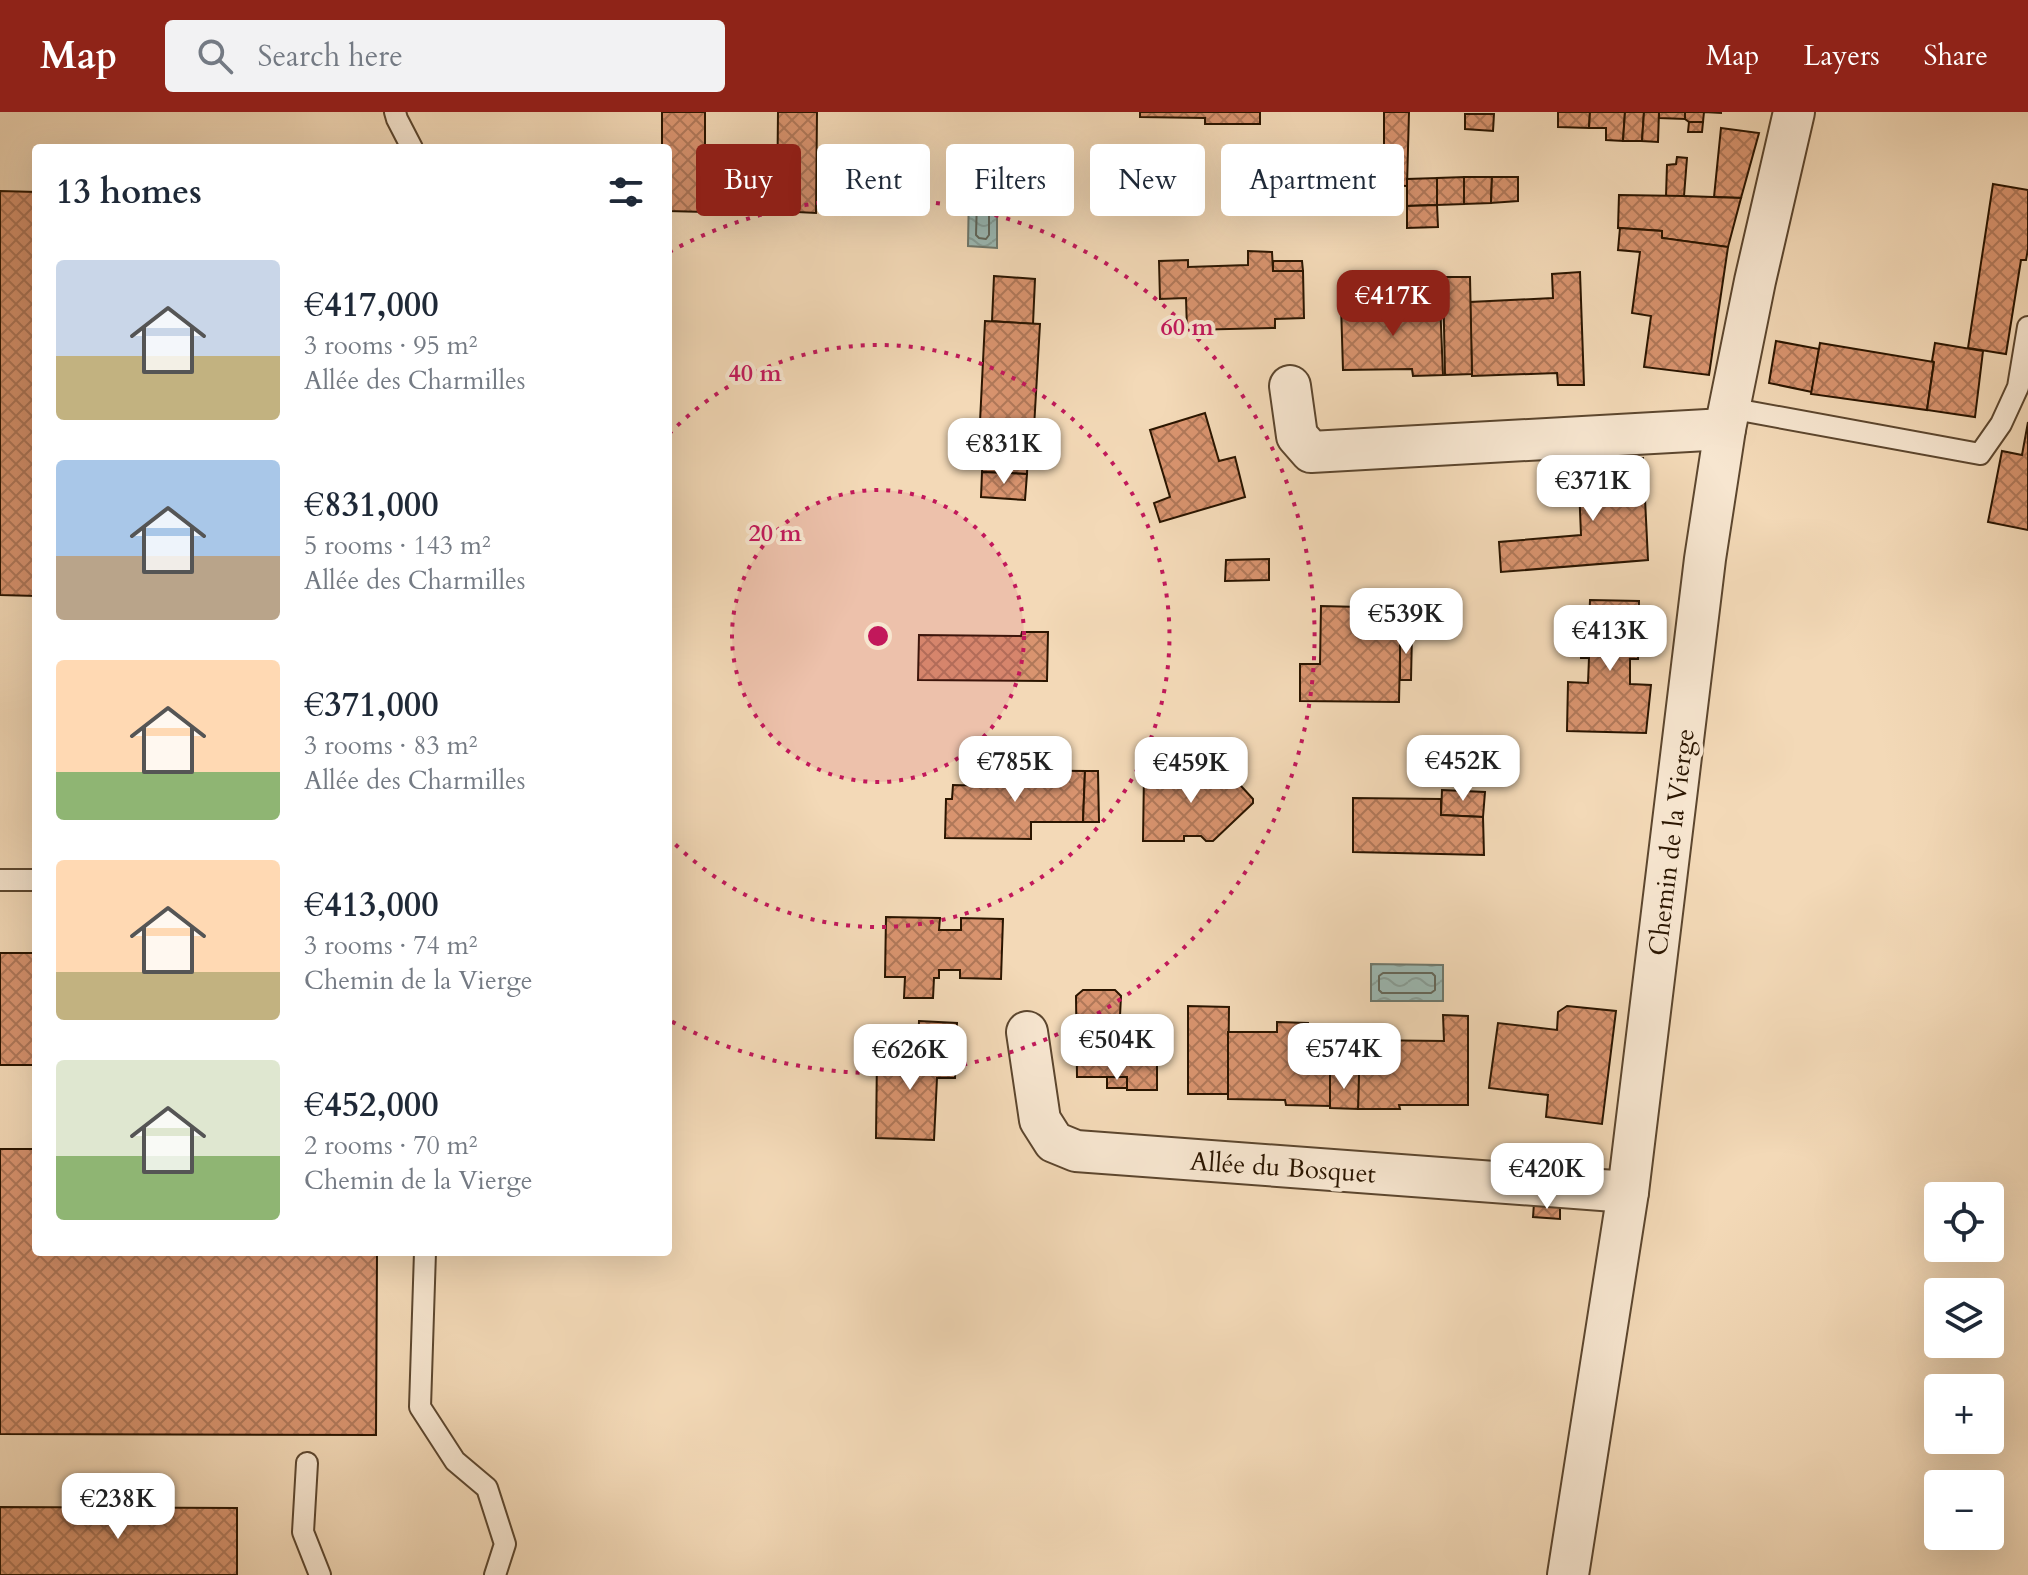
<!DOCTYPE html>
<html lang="en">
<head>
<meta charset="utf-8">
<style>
  body { margin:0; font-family:Cardo,serif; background:#f2f2f3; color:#1f2937; height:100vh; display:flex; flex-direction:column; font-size:30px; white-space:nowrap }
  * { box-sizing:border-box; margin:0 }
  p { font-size:26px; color:#747a83 }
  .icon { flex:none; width:44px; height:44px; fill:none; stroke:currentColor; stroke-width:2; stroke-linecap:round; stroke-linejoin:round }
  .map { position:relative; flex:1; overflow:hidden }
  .side { position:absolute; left:32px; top:32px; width:640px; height:1112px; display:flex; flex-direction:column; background:#fff; border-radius:8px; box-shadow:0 8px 32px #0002 }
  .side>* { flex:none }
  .banner { position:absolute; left:696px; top:32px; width:760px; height:72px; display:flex; gap:16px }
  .tools { position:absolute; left:1924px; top:1070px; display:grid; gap:16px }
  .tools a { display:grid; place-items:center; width:80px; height:80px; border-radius:8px; background:#fff; box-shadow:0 8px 32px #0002; font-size:40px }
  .price { position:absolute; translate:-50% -68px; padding:0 18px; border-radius:16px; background:#fff; color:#222; font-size:26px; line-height:52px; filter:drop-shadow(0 2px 4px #0008) }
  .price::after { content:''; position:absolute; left:50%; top:48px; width:24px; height:18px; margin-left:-12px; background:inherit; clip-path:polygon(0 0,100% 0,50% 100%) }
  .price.selected { background:#8f2418; color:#fff }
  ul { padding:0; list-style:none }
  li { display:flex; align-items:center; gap:24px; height:200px; padding:0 24px }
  li span { display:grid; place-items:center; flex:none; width:224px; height:160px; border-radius:8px; color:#555 }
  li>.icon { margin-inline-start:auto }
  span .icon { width:96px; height:96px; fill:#fffc; stroke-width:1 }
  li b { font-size:34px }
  h2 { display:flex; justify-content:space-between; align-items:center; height:96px; padding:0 24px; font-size:34px }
  .tag { padding:0 28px; border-radius:8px; background:#fff; box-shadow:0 8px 32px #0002; font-size:28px; line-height:72px }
  .tag.selected { background:#8f2418; color:#fff }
  header { display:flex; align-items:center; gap:48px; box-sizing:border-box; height:112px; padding:0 40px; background:#8f2418; color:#fff }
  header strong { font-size:38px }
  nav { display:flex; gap:44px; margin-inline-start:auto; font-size:28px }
  .search { width:560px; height:72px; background:#f2f2f3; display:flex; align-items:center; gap:20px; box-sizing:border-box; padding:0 28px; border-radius:8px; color:#747a83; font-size:30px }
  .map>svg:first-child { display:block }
</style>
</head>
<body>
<header>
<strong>Map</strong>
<div class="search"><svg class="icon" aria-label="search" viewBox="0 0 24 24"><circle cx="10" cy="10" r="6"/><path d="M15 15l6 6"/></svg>Search here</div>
<nav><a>Map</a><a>Layers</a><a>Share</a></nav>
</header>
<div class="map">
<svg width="2028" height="1463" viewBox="0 0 2028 1463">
  <defs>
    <pattern id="water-waves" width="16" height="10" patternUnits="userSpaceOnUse" patternTransform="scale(2)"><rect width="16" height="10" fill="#9cb9b3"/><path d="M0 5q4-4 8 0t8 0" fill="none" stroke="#879e98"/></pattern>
    <pattern id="building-cross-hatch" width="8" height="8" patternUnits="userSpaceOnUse" patternTransform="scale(2)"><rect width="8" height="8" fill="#d9946f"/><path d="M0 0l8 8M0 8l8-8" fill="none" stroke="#b07859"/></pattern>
  </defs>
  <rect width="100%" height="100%" fill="#f3d9b7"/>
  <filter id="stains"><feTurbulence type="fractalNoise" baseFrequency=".0025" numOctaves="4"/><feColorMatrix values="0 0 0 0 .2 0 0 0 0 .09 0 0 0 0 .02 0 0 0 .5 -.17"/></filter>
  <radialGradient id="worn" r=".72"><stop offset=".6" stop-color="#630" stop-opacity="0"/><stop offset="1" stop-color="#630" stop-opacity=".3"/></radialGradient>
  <g fill="url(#water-waves)" stroke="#6e776b" stroke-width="2">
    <path d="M969,76L997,78V136L968,134Z"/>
    <path d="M1371,852L1443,853V889H1371Z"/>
  </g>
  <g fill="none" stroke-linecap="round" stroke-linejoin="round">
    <g stroke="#63675a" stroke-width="2">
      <path d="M980,85H987L989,89V123L986,127L979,126L976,123L977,88Z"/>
      <path d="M1383,861H1432L1435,864V878L1431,881H1382L1379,878V864Z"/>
    </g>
  </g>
  <g fill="url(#building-cross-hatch)" stroke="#2a1500" stroke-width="2">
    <path d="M662,0H705V100L668,99V36H662Z"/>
    <path d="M778,0H817L816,101L777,99Z"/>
    <path d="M1140,0H1260V12H1205V6L1140,5Z"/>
    <path d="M1384,0H1409L1407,74L1384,73Z"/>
    <path d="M1558,0H1590L1589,16L1558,15Z"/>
    <path d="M1590,0H1625L1623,29L1606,28V16H1589Z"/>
    <path d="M1625,0H1644L1642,29H1623Z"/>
    <path d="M1644,0H1659L1658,30L1642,29Z"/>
    <path d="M1659,0H1685V7L1659,6Z"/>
    <path d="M1685,0H1721V1L1704,0L1703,10H1689L1685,7Z"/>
    <path d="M1465,2H1494L1493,19L1465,17Z"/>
    <path d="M1689,10H1703L1702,20H1688Z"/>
    <path d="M1721,16L1759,21L1741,86L1714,85Z"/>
    <path d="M1677,45L1687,46L1684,84H1666L1667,53L1676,52Z"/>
    <path d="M1348,52L1347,92H1326L1328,53Z"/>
    <path d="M1464,65H1492L1491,91L1464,92Z"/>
    <path d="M1464,65V92L1437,93V66Z"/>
    <path d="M1492,65H1518V89L1491,91Z"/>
    <path d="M1437,66V93L1407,94V67Z"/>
    <path d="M1993,72L2028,78V137L2026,148H2021L2006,242L1968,236Z"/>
    <path d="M0,79L36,80V484L0,483Z"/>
    <path d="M1619,83L1684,84L1741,86L1728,135L1662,126V119L1618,116Z"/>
    <path d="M1437,93L1438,115L1407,116V94Z"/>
    <path d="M1620,116L1662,119V126L1728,135L1709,263L1644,255L1651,204L1632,201L1640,140L1618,138Z"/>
    <path d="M1248,139L1272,140L1273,159H1303L1304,206L1275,207V216L1187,218L1186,186L1160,187L1159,149L1188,148V155L1248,153Z"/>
    <path d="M1273,149H1302L1303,159H1273Z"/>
    <path d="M1580,160L1584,273H1558L1557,261L1472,264L1470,190L1553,186L1552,162Z"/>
    <path d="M994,164L1035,167L1033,212L992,209Z"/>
    <path d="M1443,165H1470L1472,262L1445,263Z"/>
    <path d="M1440,190L1443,263L1413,264L1412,257L1343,258L1341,193Z"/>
    <path d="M985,209L1040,212L1033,333L979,330Z"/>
    <path d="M1776,229L1819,237L1812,280L1769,271Z"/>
    <path d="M1820,231L1934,250L1927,298L1811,282Z"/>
    <path d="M1935,231L1983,239L1975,305L1927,298L1934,250L1932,249Z"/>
    <path d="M1205,301L1219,349L1235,345L1245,385L1160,410L1154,391L1170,385L1150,318Z"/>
    <path d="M2028,310V418L1988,410L2002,339L2022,343Z"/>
    <path d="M984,330L1028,333L1027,362L982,360Z"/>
    <path d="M1643,346L1648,448L1501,460L1499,430L1581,423L1578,350Z"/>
    <path d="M982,360L1027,362L1025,388L981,385Z"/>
    <path d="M1269,447V468L1225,469L1226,448Z"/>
    <path d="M1590,488L1639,489L1638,547H1630V572L1651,573L1646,621L1567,619L1568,570L1588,571L1589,546H1581L1582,513H1589Z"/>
    <path d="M1321,494L1401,496L1399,590L1300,589V552H1320Z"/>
    <path d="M1022,520H1048L1047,569L918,568L919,523L1021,524Z"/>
    <path d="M1400,521H1412L1411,568H1400Z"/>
    <path d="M994,658L1085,659L1083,710H1031V727L945,726L946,687H952L953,673L994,674Z"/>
    <path d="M1085,659H1098L1099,710H1083Z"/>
    <path d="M1144,661L1230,662L1253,687V691L1213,729H1206L1201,724H1184V729H1143Z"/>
    <path d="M1442,678L1485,680L1483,705L1441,703Z"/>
    <path d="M1353,686L1441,687V703L1483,705L1484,743L1353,740Z"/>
    <path d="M886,805L940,806L939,818H961V806L1003,807L1001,867L960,866V858H939V866H934L933,886H904L905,865H885Z"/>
    <rect x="0" y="841" width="36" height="112"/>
    <path d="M1083,878H1115L1121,884L1120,904L1157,903V978H1127V965H1077L1076,884Z"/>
    <path d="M1188,894L1229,895L1228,982H1188Z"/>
    <path d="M1567,894L1616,899L1602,1012L1546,1005L1548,983L1489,976L1498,911L1557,918L1558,900Z"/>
    <path d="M1443,903L1468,904V993H1399L1400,997H1358L1359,928L1444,929Z"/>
    <path d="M919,909L957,911L956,939L918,938Z"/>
    <path d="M1277,910L1308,911L1309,922H1330V994L1286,993L1285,988L1228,987V920H1277Z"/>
    <path d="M885,937L956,939L955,966H937L934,1028L876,1026L877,944Z"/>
    <path d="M1330,962H1359L1358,997L1330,996Z"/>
    <rect x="1107" y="965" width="20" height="11"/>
    <path d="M0,1037H36V1140H377L376,1323L0,1322Z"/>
    <path d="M1534,1091L1560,1093V1107L1533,1105Z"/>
    <path d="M0,1395L237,1396V1463H0Z"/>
  </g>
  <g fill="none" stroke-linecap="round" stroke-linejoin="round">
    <defs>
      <g id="lane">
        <path d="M395,0L397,7L412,36"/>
        <path d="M1729,296L1980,342L2001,312L2018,275L2028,215"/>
        <path d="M0,768H36"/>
        <path d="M425,1140L420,1295L455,1349L487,1376L505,1432L495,1463"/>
        <path d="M307,1351L303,1420L320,1463"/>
      </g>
      <g id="street">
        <path d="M1290,274L1297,324L1311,340L1725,317"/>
        <path d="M1027,920L1040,1008L1054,1030L1076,1039L1628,1080"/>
        <path d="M1568,1463L1628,1080L1705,447L1725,317L1755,169L1794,0"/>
      </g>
    </defs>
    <use href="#lane" stroke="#5c462e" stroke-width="24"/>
    <use href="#street" stroke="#5c462e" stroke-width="44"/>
    <use href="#lane" stroke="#f7e6d0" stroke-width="20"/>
    <use href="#street" stroke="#f7e6d0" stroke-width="40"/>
  </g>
  <circle cx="878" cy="524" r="146" fill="#c2185b" fill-opacity=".12"/>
  <g fill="none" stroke="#c2185b" stroke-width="4" stroke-dasharray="4 8">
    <circle cx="878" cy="524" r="146"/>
    <path d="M669 322A291 291 0 1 1 669 726"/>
    <path d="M669 140A437 437 0 1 1 669 908"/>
  </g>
  <g text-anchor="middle" stroke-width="8" stroke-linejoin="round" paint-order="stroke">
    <g font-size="26" fill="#2a1500" stroke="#f7e6d0">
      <text transform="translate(1671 730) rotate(-83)" y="9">Chemin de la Vierge</text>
      <text transform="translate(1283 1055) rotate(4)" y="9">Allée du Bosquet</text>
    </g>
  </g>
  <circle cx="878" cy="524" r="12" fill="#c2185b" stroke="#f7e6d0" stroke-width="4"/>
  <g font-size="24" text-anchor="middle" font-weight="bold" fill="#c2185b" stroke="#f7e6d0" stroke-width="8" stroke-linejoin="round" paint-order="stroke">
    <text x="1187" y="223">60 m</text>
    <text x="755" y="269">40 m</text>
    <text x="775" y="429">20 m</text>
  </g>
  <rect width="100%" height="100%" filter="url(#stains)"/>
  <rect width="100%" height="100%" fill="url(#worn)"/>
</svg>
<div class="tools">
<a><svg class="icon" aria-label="locate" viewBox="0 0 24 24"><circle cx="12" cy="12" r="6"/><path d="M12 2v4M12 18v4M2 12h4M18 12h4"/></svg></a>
<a><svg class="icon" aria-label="layers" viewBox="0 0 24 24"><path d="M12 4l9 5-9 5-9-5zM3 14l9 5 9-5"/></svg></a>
<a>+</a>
<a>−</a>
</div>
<b class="price selected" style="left:1393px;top:226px">€417K</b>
<b class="price" style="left:1004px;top:374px">€831K</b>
<b class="price" style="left:1593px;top:411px">€371K</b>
<b class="price" style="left:1406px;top:544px">€539K</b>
<b class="price" style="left:1610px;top:561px">€413K</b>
<b class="price" style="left:1463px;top:691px">€452K</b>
<b class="price" style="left:1015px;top:692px">€785K</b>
<b class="price" style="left:1191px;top:693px">€459K</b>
<b class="price" style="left:1117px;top:970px">€504K</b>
<b class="price" style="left:1344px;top:979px">€574K</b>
<b class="price" style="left:910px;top:980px">€626K</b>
<b class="price" style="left:1547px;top:1099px">€420K</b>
<b class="price" style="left:118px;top:1429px">€238K</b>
<div class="banner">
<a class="tag selected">Buy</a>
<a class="tag">Rent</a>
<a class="tag">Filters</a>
<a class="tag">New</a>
<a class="tag">Apartment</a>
</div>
<section class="side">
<h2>13 homes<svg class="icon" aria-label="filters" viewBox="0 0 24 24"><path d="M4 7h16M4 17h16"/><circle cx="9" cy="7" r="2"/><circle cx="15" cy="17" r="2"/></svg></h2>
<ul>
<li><span style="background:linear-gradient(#c9d6e8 60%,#c2b280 0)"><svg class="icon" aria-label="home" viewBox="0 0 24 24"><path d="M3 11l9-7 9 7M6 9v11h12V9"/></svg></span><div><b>€417,000</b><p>3 rooms · 95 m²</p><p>Allée des Charmilles</p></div></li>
<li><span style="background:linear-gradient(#a9c7e8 60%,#b9a48a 0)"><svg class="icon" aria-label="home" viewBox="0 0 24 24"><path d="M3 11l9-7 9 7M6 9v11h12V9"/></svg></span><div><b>€831,000</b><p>5 rooms · 143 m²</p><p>Allée des Charmilles</p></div></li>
<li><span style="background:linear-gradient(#ffd9b3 70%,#8fb573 0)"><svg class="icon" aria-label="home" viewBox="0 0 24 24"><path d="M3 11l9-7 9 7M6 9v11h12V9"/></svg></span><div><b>€371,000</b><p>3 rooms · 83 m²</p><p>Allée des Charmilles</p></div></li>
<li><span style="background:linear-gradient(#ffd9b3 70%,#c2b280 0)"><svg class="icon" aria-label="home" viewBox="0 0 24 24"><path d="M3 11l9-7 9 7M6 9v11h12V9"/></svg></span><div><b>€413,000</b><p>3 rooms · 74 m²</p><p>Chemin de la Vierge</p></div></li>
<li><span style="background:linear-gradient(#dfe7d0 60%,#8fb573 0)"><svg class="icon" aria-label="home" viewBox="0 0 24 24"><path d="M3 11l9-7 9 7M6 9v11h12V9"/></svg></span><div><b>€452,000</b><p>2 rooms · 70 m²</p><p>Chemin de la Vierge</p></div></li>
</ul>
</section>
</div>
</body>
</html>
